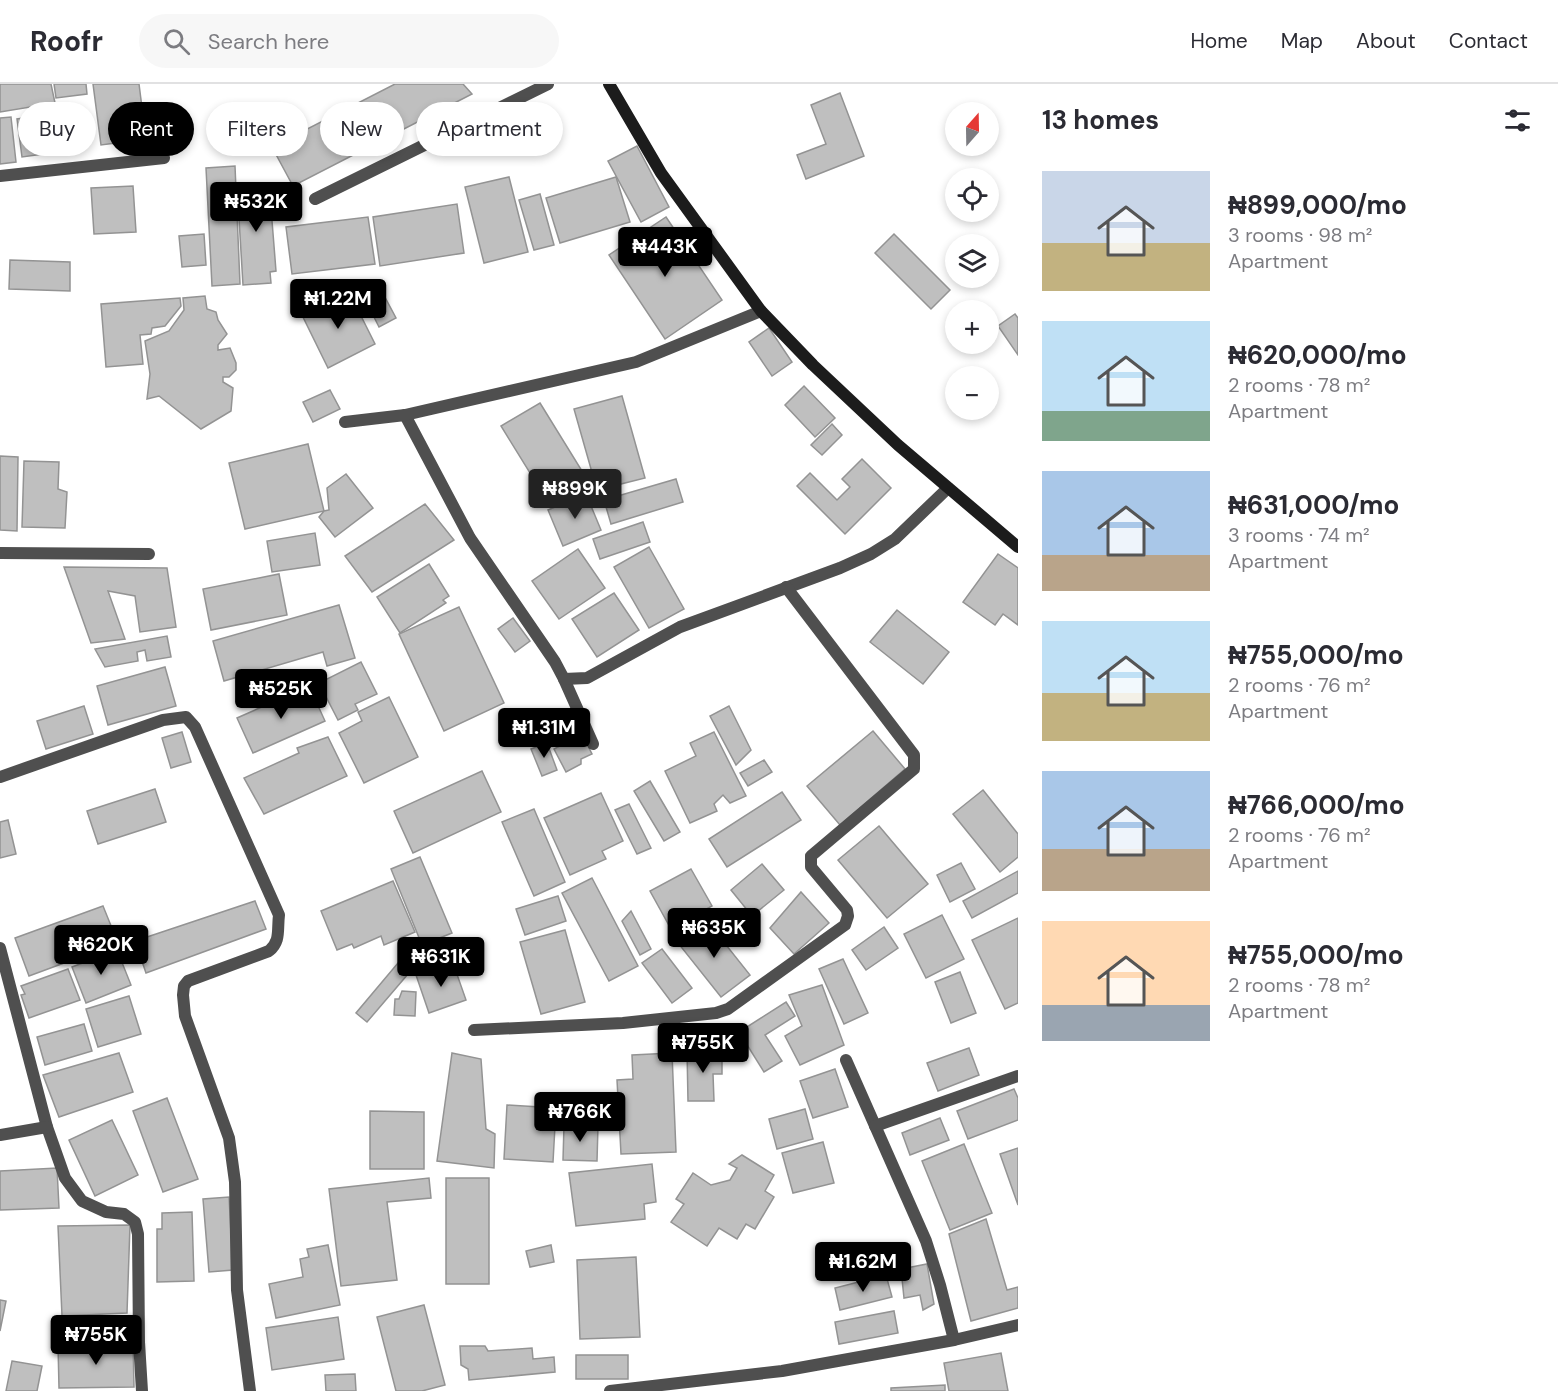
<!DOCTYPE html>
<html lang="en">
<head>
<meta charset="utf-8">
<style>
  body { margin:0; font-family:"DM Sans",sans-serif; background:#f7f7f7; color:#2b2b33; height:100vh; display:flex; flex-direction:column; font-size:22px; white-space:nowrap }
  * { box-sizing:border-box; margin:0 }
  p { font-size:20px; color:#7c7c81 }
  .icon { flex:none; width:33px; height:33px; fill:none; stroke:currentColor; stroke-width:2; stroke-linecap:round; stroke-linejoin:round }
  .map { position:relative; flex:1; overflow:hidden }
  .side { display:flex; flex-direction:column; background:#fff; width:540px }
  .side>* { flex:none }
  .guide { position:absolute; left:18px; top:18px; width:570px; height:54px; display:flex; gap:12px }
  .needle { width:39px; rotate:20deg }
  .tools { position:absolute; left:945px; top:18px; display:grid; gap:12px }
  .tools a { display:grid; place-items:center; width:54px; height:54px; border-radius:50%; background:#fff; box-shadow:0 3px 9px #0003; font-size:30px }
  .price { position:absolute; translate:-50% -51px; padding:0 14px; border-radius:6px; background:#000; color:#fff; font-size:20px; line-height:39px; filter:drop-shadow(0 2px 3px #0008) }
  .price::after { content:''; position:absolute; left:50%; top:36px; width:18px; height:14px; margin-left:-9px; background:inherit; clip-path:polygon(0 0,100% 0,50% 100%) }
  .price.active { background:#222; color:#fff }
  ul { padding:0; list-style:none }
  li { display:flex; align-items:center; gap:18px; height:150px; padding:0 24px }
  li span { display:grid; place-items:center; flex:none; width:168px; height:120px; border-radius:0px; color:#555 }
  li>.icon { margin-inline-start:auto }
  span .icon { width:72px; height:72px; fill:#fffc; stroke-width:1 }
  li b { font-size:26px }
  h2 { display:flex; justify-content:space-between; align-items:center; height:72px; padding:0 24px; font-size:26px }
  .pill { padding:0 21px; border-radius:27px; background:#fff; box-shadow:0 3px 9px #0003; font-size:21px; line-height:54px }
  .pill.active { background:#000; color:#fff }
  header { display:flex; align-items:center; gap:36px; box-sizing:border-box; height:84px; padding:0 30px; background:#fff; border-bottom:2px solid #e1e1e2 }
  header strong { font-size:28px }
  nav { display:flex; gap:33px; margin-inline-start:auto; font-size:21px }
  .search { width:420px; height:54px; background:#f7f7f7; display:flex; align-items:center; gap:15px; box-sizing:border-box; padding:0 21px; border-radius:33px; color:#7c7c81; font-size:22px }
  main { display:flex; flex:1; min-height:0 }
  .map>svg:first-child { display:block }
</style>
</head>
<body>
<header>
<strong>Roofr</strong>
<div class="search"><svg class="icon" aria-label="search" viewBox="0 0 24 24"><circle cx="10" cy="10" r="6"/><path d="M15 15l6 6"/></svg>Search here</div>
<nav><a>Home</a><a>Map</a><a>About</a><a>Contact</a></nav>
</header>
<main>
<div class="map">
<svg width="1018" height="1307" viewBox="0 0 1018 1307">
  <rect width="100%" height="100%" fill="#fff"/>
  <g fill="#bfbfbf" stroke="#939393" stroke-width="1.5">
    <path d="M0,0H51L55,19L0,28Z"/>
    <path d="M54,0H86L87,10L56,14Z"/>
    <path d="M93,0H139L146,55L101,61Z"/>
    <path d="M395,0H463L472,10L293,102L272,63Z"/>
    <path d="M840,9L864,72L806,95L797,71L826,60L811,21Z"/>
    <path d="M68,28L75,32L80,65L22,73L17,35Z"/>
    <path d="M11,33L16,78L0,80V34Z"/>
    <path d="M637,62L669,123L641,138L608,77Z"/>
    <path d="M235,82L240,200L212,202L206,84Z"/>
    <path d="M509,93L528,168L484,179L465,103Z"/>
    <path d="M616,93L630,138L560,159L546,114Z"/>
    <path d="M269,99L276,187L270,188L271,199L243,201L237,101Z"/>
    <path d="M133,102L136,148L94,150L91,104Z"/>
    <path d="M540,110L554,161L534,166L519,116Z"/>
    <path d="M457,120L464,169L380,182L373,133Z"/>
    <path d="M368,133L375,180L292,190L286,143Z"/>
    <path d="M666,133L722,216L665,255L609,171Z"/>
    <path d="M204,150L206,181L182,183L179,152Z"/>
    <path d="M894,150L950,206L931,225L875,169Z"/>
    <path d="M10,176L70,178V207L9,205Z"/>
    <path d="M379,202L396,234L379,243L363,211Z"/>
    <path d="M349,208L375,260L328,284L302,231Z"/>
    <path d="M205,212L207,225L216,228L218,236L227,250L218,261V266L230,264L236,279V286L229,293H223V298L233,304L231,327L201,345L159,312L147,315L150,290L145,257L169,247L184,226L183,214Z"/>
    <path d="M180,214L181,222L165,242L152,244L151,250L140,251L143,280L106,283L101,220Z"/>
    <path d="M1015,230L1018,234V271L998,242Z"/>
    <path d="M769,244L792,278L772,292L749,258Z"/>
    <path d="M804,302L835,334L815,353L785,321Z"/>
    <path d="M330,306L340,325L313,338L303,318Z"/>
    <path d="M622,312L645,394L597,406L574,325Z"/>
    <path d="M540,319L582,387L543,410L501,342Z"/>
    <path d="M832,340L842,351L822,371L811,361Z"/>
    <path d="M308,360L324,427L245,445L229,379Z"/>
    <path d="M0,372L18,373L17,447L0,446Z"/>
    <path d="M862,375L891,404L845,450L797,402L810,389L837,416L850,403L842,395Z"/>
    <path d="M24,377L59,378L58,405L67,408L65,444L22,443Z"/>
    <path d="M346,390L373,424L335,453L319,433L324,427L329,426L327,404Z"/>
    <path d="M676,395L683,418L611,440L604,416Z"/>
    <path d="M586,410L601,446L563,462L548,426Z"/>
    <path d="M425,420L454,456L372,508L345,472Z"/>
    <path d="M643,438L650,458L600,475L593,455Z"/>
    <path d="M315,449L320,481L272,488L267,457Z"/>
    <path d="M649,463L684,525L649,544L614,483Z"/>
    <path d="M578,465L605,504L559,535L532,497Z"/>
    <path d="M998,470L1018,484V541L1003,530L995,541L963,518Z"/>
    <path d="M429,480L449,512L443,516L446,519L400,549L377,513Z"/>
    <path d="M64,483L167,484L176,543L140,548L135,512L108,507L125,555L91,559Z"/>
    <path d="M279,490L287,531L211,546L203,505Z"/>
    <path d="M614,509L639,546L597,573L572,535Z"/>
    <path d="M339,521L355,574L327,582L323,568L224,597L213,557Z"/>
    <path d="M459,523L504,619L444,647L399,550Z"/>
    <path d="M897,526L949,568L923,600L870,558Z"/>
    <path d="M513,534L530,557L515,568L498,545Z"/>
    <path d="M167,552L171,573L147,577L145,566L137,568L138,577L105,583L95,565Z"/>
    <path d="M361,578L377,610L355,620L358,626L338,636L319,599Z"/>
    <path d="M165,583L176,622L108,641L97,602Z"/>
    <path d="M309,602L325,637L253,669L237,634Z"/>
    <path d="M389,613L418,673L364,699L339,649L362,637L358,628Z"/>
    <path d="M84,622L93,650L46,665L37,637Z"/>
    <path d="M729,622L751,666L736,681L710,632Z"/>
    <path d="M569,626L592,670L581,675V680L566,688L554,665L569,657L556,633Z"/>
    <path d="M873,647L905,685L840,741L807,702Z"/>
    <path d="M182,648L191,678L171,684L162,654Z"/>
    <path d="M714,648L746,712L730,719L723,711L714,720L717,727L690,739L665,687L696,672L690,659Z"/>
    <path d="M328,653L347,692L264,730L244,694L299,669L297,664Z"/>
    <path d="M547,659L557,686L542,692L531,665Z"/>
    <path d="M764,676L772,688L748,702L740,689Z"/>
    <path d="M482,687L501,728L413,769L394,727Z"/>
    <path d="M650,697L680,748L664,757L634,707Z"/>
    <path d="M155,705L166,738L98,760L87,727Z"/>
    <path d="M983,706L1018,750V773L1000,788L953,730Z"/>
    <path d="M782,708L801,736L727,783L709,755Z"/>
    <path d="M601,709L623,757L602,767L606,775L570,791L544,734Z"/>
    <path d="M629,720L651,764L637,770L615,726Z"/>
    <path d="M534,725L565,798L534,812L502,738Z"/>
    <path d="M8,736L16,770L0,774V738Z"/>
    <path d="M879,742L928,800L887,834L838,776Z"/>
    <path d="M420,773L452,849L422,861L391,785Z"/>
    <path d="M961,779L975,805L950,818L937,791Z"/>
    <path d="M762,780L784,806L752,832L731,806Z"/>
    <path d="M691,785L712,822L671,845L650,807Z"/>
    <path d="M1018,787V809L972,834L963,817Z"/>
    <path d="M592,794L638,882L609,897L562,809Z"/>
    <path d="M393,797L415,848L384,861L381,852L354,864L352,860L337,866L321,827Z"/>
    <path d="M801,808L829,839L794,870L770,844Z"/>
    <path d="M558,812L566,837L525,851L516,825Z"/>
    <path d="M255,817L266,845L146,889L135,857Z"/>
    <path d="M103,822L118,859L29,892L15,854Z"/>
    <path d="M631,827L651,865L640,871L622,837Z"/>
    <path d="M942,831L964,875L926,894L904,850Z"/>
    <path d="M1018,834V919L1005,925L972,856Z"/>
    <path d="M707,837L750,891L721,913L678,859Z"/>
    <path d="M884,843L898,864L866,886L852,866Z"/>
    <path d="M565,846L585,918L541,930L520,858Z"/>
    <path d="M662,865L692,904L672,919L642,879Z"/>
    <path d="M117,866L131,901L86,919L72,883Z"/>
    <path d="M403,873L414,883L367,938L356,929Z"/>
    <path d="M843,875L868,929L844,940L819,885Z"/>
    <path d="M453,879L466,916L429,929L416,891Z"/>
    <path d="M68,885L80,916L29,934L21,911L25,910L21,902Z"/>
    <path d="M960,888L976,929L951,939L935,898Z"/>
    <path d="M822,901L844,961L800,981L785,952L802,942L789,911Z"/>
    <path d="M402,907L416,908L415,932L394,931L395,915H399Z"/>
    <path d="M129,912L141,950L98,963L86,925Z"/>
    <path d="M786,918L795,932L765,951L782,977L764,988L739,948Z"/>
    <path d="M84,940L92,967L45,981L37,953Z"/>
    <path d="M689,945L721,947L720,962L688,960Z"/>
    <path d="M969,964L979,991L938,1007L927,979Z"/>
    <path d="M687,966H722V990H713L714,1017H688Z"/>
    <path d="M119,969L133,1008L59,1033L43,991Z"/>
    <path d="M452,969L481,975L486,1045L495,1050L494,1084L437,1077Z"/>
    <path d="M672,969L676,1068L621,1070L617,996L633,995L632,971Z"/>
    <path d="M835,985L848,1023L813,1034L800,997Z"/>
    <path d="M1014,1005L1018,1014V1036L968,1055L957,1027Z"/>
    <path d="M167,1014L198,1095L163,1108L133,1027Z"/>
    <path d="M507,1021L556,1024L553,1078L504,1075Z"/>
    <path d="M805,1025L813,1055L777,1065L769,1035Z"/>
    <path d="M370,1027L424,1028V1085H370Z"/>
    <path d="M940,1034L949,1056L910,1071L902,1049Z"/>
    <path d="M112,1036L138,1091L95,1112L69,1056Z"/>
    <path d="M564,1041L598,1042L597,1077L563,1076Z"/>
    <path d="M823,1058L834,1099L793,1109L782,1069Z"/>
    <path d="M964,1060L992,1129L950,1146L922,1077Z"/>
    <path d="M1018,1064V1121L1000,1070Z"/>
    <path d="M742,1071L774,1091L765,1107L774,1113L755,1145L746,1140L737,1155L719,1144L707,1162L671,1138L684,1120L676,1115L693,1089L711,1101L730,1096L737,1084L729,1080Z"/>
    <path d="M652,1080L656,1118L644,1120L645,1135L576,1142L569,1089Z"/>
    <path d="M57,1084L59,1124L0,1126V1087Z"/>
    <path d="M429,1094L431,1114L387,1118L397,1196L341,1202L329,1105Z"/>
    <rect x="446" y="1094" width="43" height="106"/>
    <path d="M229,1113L233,1186L209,1188L203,1115Z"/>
    <path d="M192,1128L194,1197L157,1198V1145H162V1129Z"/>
    <path d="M986,1135L1007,1206L1018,1203V1224L971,1237L949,1150Z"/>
    <path d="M130,1141L127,1229L62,1232L58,1142Z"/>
    <path d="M328,1161L340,1221L276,1234L269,1200L303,1193L300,1175L309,1173L307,1165Z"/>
    <path d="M551,1161L554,1178L530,1183L526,1167Z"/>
    <path d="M636,1173L640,1253L580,1255L577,1176Z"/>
    <path d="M927,1180L934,1220L923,1226L920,1211L904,1214L901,1185Z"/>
    <path d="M886,1191L892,1213L840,1226L835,1204Z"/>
    <path d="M0,1216L6,1217L0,1247Z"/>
    <path d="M424,1221L445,1301L422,1307H396L377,1233Z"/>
    <path d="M894,1227L898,1249L839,1260L835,1238Z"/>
    <path d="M338,1233L344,1275L272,1286L266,1244Z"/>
    <path d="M133,1260L134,1303L59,1304L58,1261Z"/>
    <path d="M460,1262H485L488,1267L532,1264L533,1275L554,1273L555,1288L469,1296L468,1285L461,1281Z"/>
    <path d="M1001,1269L1008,1307H949L944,1279Z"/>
    <rect x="576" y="1271" width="52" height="24"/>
    <path d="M12,1277L42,1282L37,1307H6Z"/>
    <path d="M355,1290L356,1307H326L325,1291Z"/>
    <path d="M945,1301V1307H891V1304Z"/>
  </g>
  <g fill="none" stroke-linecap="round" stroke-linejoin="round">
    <path stroke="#4f4f4f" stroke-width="12" d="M315,115L548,0"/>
    <g stroke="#4f4f4f" stroke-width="12">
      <path d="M0,92L164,74"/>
      <path d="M405,331L470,454L555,578L564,595L593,660"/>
      <path d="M345,338L405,331L636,278L761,227"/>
      <path d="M0,469L149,470"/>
      <path d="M564,595L587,594L680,543L840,484L871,470L895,455L948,404"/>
      <path d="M0,693L163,636L186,633L195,643L279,831C277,846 281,857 269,867L188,897L184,902L183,911L185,932L229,1054L235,1098L237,1206L250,1307"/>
      <path d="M0,864L47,1043L65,1094L82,1117L106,1128L124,1130L135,1138L138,1150L139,1258L142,1307"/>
      <path d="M474,946L623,939L716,929L728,925L845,841L848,832L847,826L811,783V772L914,685V671L786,503"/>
      <path d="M846,976L926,1157L940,1201L954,1256"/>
      <path d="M875,1042L1018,992"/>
      <path d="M0,1051L47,1043"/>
      <path d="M610,1307L782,1287L954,1256L1018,1241"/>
    </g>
    <path stroke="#1c1c1c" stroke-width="12" d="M609,0L661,89L761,227L813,281L898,361L1018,463"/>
  </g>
</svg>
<div class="tools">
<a><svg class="needle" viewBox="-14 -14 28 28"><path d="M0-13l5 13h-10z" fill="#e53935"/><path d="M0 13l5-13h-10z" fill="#7c7c81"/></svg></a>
<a><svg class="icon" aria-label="locate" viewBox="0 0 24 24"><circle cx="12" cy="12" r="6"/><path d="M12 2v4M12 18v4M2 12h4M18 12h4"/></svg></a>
<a><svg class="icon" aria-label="layers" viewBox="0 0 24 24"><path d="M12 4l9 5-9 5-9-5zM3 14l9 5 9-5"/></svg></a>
<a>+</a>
<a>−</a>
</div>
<b class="price" style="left:256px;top:149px">₦532K</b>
<b class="price" style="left:665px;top:194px">₦443K</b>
<b class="price" style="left:338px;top:246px">₦1.22M</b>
<b class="price active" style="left:575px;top:436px">₦899K</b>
<b class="price" style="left:281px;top:636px">₦525K</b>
<b class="price" style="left:544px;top:675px">₦1.31M</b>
<b class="price" style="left:714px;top:875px">₦635K</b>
<b class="price" style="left:101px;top:892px">₦620K</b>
<b class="price" style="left:441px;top:904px">₦631K</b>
<b class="price" style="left:703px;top:990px">₦755K</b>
<b class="price" style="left:580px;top:1059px">₦766K</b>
<b class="price" style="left:863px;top:1209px">₦1.62M</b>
<b class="price" style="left:96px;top:1282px">₦755K</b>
<div class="guide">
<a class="pill">Buy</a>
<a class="pill active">Rent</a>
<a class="pill">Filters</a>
<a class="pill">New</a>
<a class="pill">Apartment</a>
</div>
</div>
<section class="side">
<h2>13 homes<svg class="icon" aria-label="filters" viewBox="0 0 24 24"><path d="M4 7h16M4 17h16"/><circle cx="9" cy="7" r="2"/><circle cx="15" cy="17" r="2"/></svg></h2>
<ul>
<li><span style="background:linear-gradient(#c9d6e8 60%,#c2b280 0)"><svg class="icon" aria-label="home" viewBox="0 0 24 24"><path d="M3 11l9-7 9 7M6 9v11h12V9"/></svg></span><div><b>₦899,000/mo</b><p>3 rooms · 98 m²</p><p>Apartment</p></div></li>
<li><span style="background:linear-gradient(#bfe0f5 75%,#7fa58c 0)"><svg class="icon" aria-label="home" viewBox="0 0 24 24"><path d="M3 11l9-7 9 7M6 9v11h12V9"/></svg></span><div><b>₦620,000/mo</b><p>2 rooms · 78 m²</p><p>Apartment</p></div></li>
<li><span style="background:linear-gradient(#a9c7e8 70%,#b9a48a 0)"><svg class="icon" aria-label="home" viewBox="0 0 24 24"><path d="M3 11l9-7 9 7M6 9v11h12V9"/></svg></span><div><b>₦631,000/mo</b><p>3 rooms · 74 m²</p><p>Apartment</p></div></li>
<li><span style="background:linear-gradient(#bfe0f5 60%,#c2b280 0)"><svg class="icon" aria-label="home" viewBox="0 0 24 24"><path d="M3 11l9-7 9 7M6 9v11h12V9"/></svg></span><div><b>₦755,000/mo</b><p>2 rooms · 76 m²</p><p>Apartment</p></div></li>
<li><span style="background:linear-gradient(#a9c7e8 65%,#b9a48a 0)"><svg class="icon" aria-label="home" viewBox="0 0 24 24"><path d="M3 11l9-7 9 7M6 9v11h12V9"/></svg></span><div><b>₦766,000/mo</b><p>2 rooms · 76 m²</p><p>Apartment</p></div></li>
<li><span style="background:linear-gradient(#ffd9b3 70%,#9aa5b1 0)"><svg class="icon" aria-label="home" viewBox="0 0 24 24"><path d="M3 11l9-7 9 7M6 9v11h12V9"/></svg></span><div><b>₦755,000/mo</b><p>2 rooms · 78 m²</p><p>Apartment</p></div></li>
</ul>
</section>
</main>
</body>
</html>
